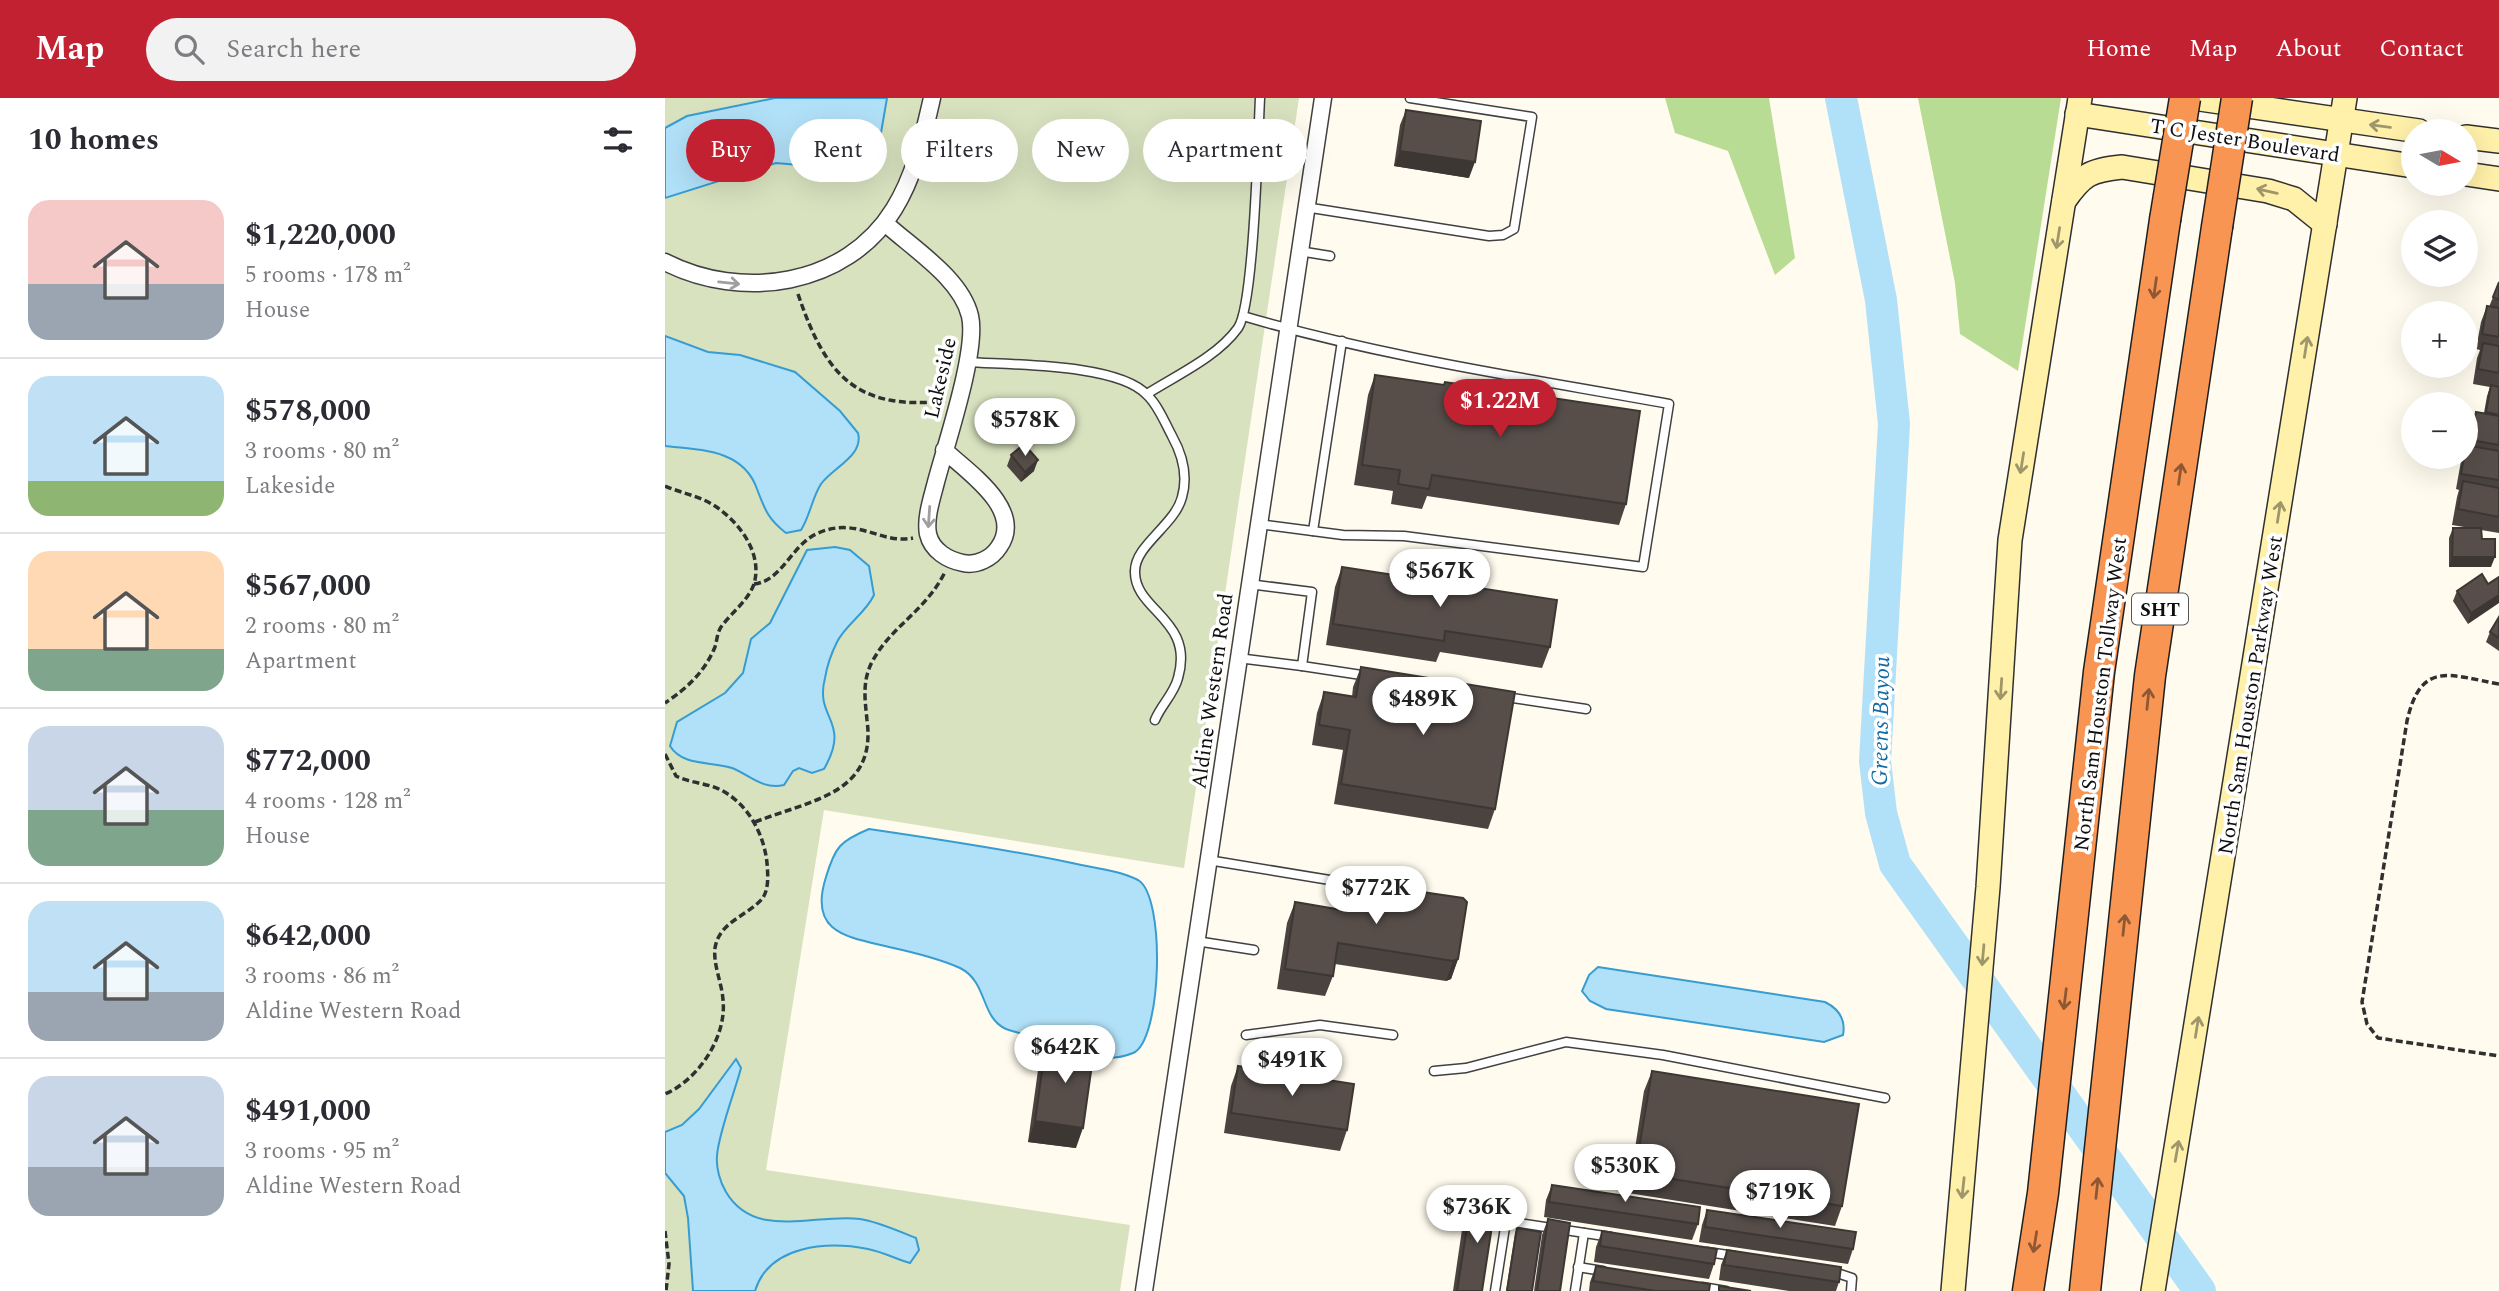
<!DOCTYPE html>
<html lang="en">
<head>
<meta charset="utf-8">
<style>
  body { margin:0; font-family:Spectral,serif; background:#f2f2f3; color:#2b2b33; height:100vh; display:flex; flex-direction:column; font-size:26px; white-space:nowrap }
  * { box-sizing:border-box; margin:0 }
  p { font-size:23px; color:#7c7c81 }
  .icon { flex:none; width:38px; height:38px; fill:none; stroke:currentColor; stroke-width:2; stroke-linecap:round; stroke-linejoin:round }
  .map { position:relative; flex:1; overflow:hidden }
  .sheet { display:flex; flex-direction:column; background:#fff; width:665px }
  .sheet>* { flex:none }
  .banner { position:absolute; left:21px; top:21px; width:665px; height:63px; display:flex; gap:14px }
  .needle { width:46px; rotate:100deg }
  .tools { position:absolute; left:1736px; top:21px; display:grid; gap:14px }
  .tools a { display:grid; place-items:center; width:77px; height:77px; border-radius:50%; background:#fff; box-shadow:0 7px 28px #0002; font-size:35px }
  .price { position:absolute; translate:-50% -60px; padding:0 16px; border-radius:24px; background:#fff; color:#222; font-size:23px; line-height:46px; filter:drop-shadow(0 2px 4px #0008) }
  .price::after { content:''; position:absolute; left:50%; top:42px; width:21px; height:16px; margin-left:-10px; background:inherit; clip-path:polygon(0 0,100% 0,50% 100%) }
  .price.on { background:#c22132; color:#fff }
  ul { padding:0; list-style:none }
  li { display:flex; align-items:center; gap:21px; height:175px; padding:0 28px }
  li+li { border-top:2px solid #e1e1e2 }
  li span { display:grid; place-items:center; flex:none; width:196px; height:140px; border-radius:21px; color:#555 }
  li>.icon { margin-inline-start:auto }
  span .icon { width:84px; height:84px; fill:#fffc; stroke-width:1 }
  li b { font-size:30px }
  h2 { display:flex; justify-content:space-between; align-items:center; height:84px; padding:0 28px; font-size:30px }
  .pill { padding:0 24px; border-radius:32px; background:#fff; box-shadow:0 7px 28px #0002; font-size:24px; line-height:63px }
  .pill.on { background:#c22132; color:#fff }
  header { display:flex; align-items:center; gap:42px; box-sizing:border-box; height:98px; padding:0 35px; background:#c22132; color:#fff }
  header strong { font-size:33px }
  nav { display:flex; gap:38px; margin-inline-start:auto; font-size:24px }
  .search { width:490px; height:63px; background:#f2f2f3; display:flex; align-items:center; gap:18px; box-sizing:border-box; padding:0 24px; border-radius:38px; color:#7c7c81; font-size:26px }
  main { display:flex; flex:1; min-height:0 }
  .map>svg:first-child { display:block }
</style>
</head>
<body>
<header>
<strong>Map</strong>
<div class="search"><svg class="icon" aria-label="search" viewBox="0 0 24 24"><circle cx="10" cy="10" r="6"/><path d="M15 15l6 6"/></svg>Search here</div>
<nav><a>Home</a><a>Map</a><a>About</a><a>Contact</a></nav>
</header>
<main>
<section class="sheet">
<h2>10 homes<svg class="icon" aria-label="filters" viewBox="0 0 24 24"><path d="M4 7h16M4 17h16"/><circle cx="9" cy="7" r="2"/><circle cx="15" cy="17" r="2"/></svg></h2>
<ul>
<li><span style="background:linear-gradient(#f6c9c9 60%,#9aa5b1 0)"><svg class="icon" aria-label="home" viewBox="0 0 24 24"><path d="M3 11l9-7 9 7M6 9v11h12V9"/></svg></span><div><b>$1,220,000</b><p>5 rooms · 178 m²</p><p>House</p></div></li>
<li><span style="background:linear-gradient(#bfe0f5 75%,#8fb573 0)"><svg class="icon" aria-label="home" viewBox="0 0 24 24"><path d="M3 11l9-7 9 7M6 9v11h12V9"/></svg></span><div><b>$578,000</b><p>3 rooms · 80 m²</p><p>Lakeside</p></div></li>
<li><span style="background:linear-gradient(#ffd9b3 70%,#7fa58c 0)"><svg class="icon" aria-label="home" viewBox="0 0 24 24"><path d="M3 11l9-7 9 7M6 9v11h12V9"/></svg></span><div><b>$567,000</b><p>2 rooms · 80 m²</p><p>Apartment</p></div></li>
<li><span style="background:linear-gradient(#c9d6e8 60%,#7fa58c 0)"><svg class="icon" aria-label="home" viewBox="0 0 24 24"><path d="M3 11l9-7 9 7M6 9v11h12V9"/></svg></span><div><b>$772,000</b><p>4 rooms · 128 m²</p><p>House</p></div></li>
<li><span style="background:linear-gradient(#bfe0f5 65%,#9aa5b1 0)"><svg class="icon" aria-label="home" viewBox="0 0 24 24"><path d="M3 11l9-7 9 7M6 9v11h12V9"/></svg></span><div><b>$642,000</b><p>3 rooms · 86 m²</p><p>Aldine Western Road</p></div></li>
<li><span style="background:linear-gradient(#c9d6e8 65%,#9aa5b1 0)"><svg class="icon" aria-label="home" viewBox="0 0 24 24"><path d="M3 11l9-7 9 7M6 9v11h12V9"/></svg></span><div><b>$491,000</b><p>3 rooms · 95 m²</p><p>Aldine Western Road</p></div></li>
</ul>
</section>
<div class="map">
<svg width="1834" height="1193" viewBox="0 0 1834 1193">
  <rect width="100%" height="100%" fill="#fffbee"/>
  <g fill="#b9dc95">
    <path d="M1000,0H1104L1130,160L1110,177L1063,53L1010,35Z"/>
    <path d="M1253,0H1396L1353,273L1295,236L1290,185Z"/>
  </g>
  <path fill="#d8e2bf" d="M0,0H634L519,770L159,712L101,1072L465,1127L455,1193H0Z"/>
  <g fill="#b1e1f8" stroke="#369cd1" stroke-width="2">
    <path d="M110,0H222L216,35L197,78L186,80L134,67L111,65L0,100V30L22,18Z"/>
    <path d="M0,238L43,254L75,257L130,274L175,313L193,335C199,358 167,370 156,386C147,400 145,418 136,432L121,435C103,421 100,412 92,391C78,351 35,352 0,348Z"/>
    <path d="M170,449L185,452L204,468L209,497C200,516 181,526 172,544C167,554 162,568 160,580C149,622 187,622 159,671L147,675L134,670L128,673L119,687C97,692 85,677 67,670C47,663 18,669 5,648L12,624L60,595L78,575L86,541L105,525L142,452Z"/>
    <path d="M204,731C272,741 340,751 407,765C428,770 454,772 473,782C501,798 497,943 468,955C435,969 397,949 367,938C358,936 349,934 341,931C315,919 323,884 295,870C273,860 247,854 224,849C182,839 143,835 161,779C170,749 175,743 204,731Z"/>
    <path d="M933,869L1160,904C1174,911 1181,921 1178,937L1159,944L941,911L925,903L917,893L924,877Z"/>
    <path d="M71,961L76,970C70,993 53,1037 52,1058C51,1070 55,1084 61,1094C90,1143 150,1115 195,1121C214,1124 233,1133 251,1140L254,1152L245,1165C231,1161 218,1154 203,1151C162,1143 104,1147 90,1193H28L23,1120L19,1098L0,1075V1034L17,1027L34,1011Z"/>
  </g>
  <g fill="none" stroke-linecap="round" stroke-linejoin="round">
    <path stroke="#b1e1f8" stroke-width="32" d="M1176,0L1216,202L1229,326L1210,663L1216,715L1230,766L1535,1193"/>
    <defs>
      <g id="service">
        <path d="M640,109L824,138L838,137L849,131L867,19L745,0"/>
        <path d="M634,153L665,158"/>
        <path d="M578,218C717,259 862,280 1004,306L978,469L739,438L678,437L593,426"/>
        <path d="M302,264C343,267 453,265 482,297C493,307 500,325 507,338C517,356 523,378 517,399C510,427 470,447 470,473C469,513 530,521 513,580C509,596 496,607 490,622"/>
        <path d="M482,296C512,277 552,259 573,230C589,207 593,38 595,0"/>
        <path d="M648,433L677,243"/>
        <path d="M573,560L637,568L647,494L584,486"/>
        <path d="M637,568L703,578"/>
        <path d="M841,599L921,611"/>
        <path d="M543,762L689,786"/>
        <path d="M531,843L589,852"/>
        <path d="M581,937L655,927L728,937"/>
        <path d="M769,973L801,970L901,944L998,957L1220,1000"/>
        <path d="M1042,1154L1070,1158"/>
        <path d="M913,1169L938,1173"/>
        <path d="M1166,1173L1187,1180L1186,1193"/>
        <path d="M1037,1189L1061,1193"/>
        <path d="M830,1193L841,1123L946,1139"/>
        <path d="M910,1193L919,1135"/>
      </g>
      <g id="minor">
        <path d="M220,125C247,150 296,180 305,218C313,252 281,346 271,384C267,400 260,420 263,436C267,453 283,462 298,465C312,468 327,460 334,449C360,412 303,374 279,352"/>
        <path d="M0,164C76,203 181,189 229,111C250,77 258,39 267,0"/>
        <path d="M479,1193L658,0"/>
      </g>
      <g id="secondary">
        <path d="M1528,0L1754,33"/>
        <path d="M1412,16L1748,68"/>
        <path d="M1801,39L1834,43"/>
        <path d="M1801,76L1834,81"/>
        <path d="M1399,103C1417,77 1425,72 1457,69L1603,93L1629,101L1660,126"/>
        <path d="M1288,1193L1323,789L1345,442L1415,0"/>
        <path d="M1488,1193L1680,0"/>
      </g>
      <g id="motorway">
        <path d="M1363,1193L1378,1095L1434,574L1500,122"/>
        <path d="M1420,1193L1485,578L1552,129"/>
      </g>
    </defs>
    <use href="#service" stroke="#414141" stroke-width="11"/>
    <use href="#minor" stroke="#414141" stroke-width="19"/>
    <use href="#secondary" stroke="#303030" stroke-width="26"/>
    <use href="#motorway" stroke="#1f1f1f" stroke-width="33"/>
    <g stroke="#303030" stroke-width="3.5" stroke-dasharray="7 3.5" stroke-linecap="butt">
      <path d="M133,196C160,276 190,313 280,303"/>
      <path d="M0,388C16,395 35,398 50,408C74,424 98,455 89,486C83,503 66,515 56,529C52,535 52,543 50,549C39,575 22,590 0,605"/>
      <path d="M89,486C117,483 126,448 151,436C191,417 216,447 248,440"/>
      <path d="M1834,586C1784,577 1756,562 1742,623L1697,904L1702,926L1713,940L1834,958"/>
      <path d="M0,656L11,678C25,685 42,685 56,692C83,706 99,736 102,765C103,777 104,792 97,801C82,818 54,824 50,850C48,867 57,885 58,902C62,939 33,982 0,996"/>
      <path d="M90,724C146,702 212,696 202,622C200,602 197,583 207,564C226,528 260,514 280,474"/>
      <path d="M0,1133L4,1166L1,1193"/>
    </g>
    <use href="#service" stroke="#fff" stroke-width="8"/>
    <use href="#minor" stroke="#fff" stroke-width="16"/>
    <use href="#secondary" stroke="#fff1a9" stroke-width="23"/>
    <use href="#motorway" stroke="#f89553" stroke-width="30"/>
    <defs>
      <g id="motorway-bridge">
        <path d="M1500,122L1520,0"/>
        <path d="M1552,129L1572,0"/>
      </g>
    </defs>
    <use href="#motorway-bridge" stroke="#1f1f1f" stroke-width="33" stroke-linecap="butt"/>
    <use href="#motorway-bridge" stroke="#f89553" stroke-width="30"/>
  </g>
  <g fill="#4b4340">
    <path d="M741,12L804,80L729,68L735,27Z"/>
    <path d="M1834,184V435L1816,432L1817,441L1826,469H1784V440L1788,430H1805L1787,427L1792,399L1794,392L1791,391L1796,363L1797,359H1801L1806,329L1811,314L1819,315L1822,298L1825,289L1808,286L1812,260L1815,252L1811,251L1816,224L1822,208L1824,209Z"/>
    <path d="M710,277L961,406L954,427L762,398L757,411L726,406L728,393L689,387L703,297Z"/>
    <path d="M346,357L369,373L356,384L342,368Z"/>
    <path d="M677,469L885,549L877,570L775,554L771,564L661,547L670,489Z"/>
    <path d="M1823,486L1803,526L1788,503L1792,493Z"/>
    <path d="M1834,519V553L1821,544L1825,534Z"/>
    <path d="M696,569L830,711L823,731L669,706L678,652L647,647L652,615L659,594L687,599L688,589Z"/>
    <path d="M682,783L793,861L786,881L781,883L670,866L668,878L660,898L612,891L622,825L630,804L673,811L675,803Z"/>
    <path d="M381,945L411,1050L363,1044L374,965Z"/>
    <path d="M573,968L682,1032L675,1053L559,1035L566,988Z"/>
    <path d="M987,973L1177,1108L1170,1128L963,1095L979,993Z"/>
    <path d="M887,1087L1033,1126L1027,1142L879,1119L881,1102Z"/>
    <path d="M807,1098L817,1193H788L799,1118Z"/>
    <path d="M1042,1112L1188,1151L1183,1166L1034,1144L1037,1127Z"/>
    <path d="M883,1121L895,1193H869L877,1137Z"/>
    <path d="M852,1130L867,1193H841L850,1135Z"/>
    <path d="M937,1133L1049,1166L1044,1181L929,1164L931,1149Z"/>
    <path d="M1062,1152L1174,1184L1171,1193H1124L1054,1182L1056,1167Z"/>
    <path d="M931,1168L1044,1193H924L925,1184Z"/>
  </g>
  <g fill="#3d3734">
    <path d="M735,53L810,64L804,80L729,68Z"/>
    <path d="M373,362L369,373L356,384L360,374Z"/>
    <path d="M1787,459H1830L1826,469H1784Z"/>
    <path d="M1834,497V505L1803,526L1806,515Z"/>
    <path d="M793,861L786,881L781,883L788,863Z"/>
    <path d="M370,1023L418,1030L411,1050L363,1044Z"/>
  </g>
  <g fill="#574e4a" stroke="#3d3734" stroke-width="2">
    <path d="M741,12L816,23L810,64L735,53Z"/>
    <path d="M1834,184V202L1828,199Z"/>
    <path d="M1822,208L1834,210V239L1817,236Z"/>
    <path d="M1818,245L1834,248V275L1813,271Z"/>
    <path d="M710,277L779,287L780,284L975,313L961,406L767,377L764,391L733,386L735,372L697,367Z"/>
    <path d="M1826,287L1834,289V317L1821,314Z"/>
    <path d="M1811,314L1834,318V347L1806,342Z"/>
    <path d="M359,346L373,362L360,374L346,357Z"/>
    <path d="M1801,347L1834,353V382L1796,376L1799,359H1801Z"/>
    <path d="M1798,383L1834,390V419L1793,411Z"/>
    <path d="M1788,430H1816L1817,441H1830V459H1787Z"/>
    <path d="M677,469L892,502L885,549L780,533L779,543L668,526Z"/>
    <path d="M1817,476L1823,486L1834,479V497L1806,515L1792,493Z"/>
    <path d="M1834,519V540L1825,534Z"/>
    <path d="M696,569L850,594L830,711L676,686L685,632L654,627L659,594L691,599Z"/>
    <path d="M682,783L798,800L802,804L793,861L788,863L673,845L668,878L620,871L630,804L677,812Z"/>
    <path d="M381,945L429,952L418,1030L370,1023Z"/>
    <path d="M573,968L689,986L682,1032L566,1015Z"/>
    <path d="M987,973L1194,1006L1177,1108L970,1075Z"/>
    <path d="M887,1087L1035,1109L1033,1126L884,1104Z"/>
    <path d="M807,1098L831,1102L817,1193H792Z"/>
    <path d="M1042,1112L1191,1134L1188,1151L1040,1129Z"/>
    <path d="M883,1121L905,1125L895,1193H872Z"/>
    <path d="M852,1130L876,1134L867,1193H842Z"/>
    <path d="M937,1133L1052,1151L1049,1166L935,1148Z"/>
    <path d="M1062,1152L1176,1169L1174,1184L1059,1167Z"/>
    <path d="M931,1168L1045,1186L1044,1193H991L928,1183Z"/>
    <path d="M1054,1188L1086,1193H1054Z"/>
  </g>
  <defs><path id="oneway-shaft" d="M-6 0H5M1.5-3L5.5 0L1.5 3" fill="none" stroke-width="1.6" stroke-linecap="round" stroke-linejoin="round" transform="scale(1.75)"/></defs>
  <g stroke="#9f966b">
    <use href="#oneway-shaft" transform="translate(1715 28) rotate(-172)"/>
    <use href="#oneway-shaft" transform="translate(1602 93) rotate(-167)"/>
    <use href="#oneway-shaft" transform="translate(1393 140) rotate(99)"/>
    <use href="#oneway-shaft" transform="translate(1641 249) rotate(-81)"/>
    <use href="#oneway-shaft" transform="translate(1357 365) rotate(99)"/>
    <use href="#oneway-shaft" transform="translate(1614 414) rotate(-81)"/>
    <use href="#oneway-shaft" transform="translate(1336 591) rotate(94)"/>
    <use href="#oneway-shaft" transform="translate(1318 857) rotate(95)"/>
    <use href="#oneway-shaft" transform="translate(1532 929) rotate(-81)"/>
    <use href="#oneway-shaft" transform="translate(1512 1053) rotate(-80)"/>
    <use href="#oneway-shaft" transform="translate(1298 1090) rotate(96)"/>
  </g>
  <g stroke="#9f9f9f">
    <use href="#oneway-shaft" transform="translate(64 185) rotate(6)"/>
    <use href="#oneway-shaft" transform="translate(264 419) rotate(94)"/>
  </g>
  <g stroke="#8f5834">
    <use href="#oneway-shaft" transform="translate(1490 190) rotate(98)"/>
    <use href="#oneway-shaft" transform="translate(1515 376) rotate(-82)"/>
    <use href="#oneway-shaft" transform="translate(1483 601) rotate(-84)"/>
    <use href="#oneway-shaft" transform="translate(1459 827) rotate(-84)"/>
    <use href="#oneway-shaft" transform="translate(1400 901) rotate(97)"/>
    <use href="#oneway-shaft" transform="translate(1432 1090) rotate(-84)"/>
    <use href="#oneway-shaft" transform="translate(1370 1144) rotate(99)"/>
  </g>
  <g text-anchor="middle" stroke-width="7" stroke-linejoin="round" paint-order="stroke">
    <rect fill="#fff" stroke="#565656" stroke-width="2" x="1467" y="495.5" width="56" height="31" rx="5"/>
    <g font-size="19" font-weight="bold" fill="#0e0e0e">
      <text x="1495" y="518">SHT</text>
    </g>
    <g font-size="21" fill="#0e0e0e" stroke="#fff">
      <text transform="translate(1580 42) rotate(9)" y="7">T C Jester Boulevard</text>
      <text transform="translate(275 280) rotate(-77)" y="7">Lakeside</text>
      <text transform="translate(547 593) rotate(-82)" y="7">Aldine Western Road</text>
      <text transform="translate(1435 596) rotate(-83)" y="7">North Sam Houston Tollway West</text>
      <text transform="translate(1585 597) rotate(-81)" y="7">North Sam Houston Parkway West</text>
    </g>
    <g font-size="23" font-style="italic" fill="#136ca3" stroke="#fff">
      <text transform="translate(1215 623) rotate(-89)" y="8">Greens Bayou</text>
    </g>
  </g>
</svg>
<div class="tools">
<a><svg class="needle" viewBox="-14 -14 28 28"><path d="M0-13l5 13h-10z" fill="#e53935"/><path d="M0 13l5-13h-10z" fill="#7c7c81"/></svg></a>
<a><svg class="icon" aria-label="layers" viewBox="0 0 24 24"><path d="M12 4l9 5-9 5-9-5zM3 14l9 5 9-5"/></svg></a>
<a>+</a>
<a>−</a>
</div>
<b class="price on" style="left:835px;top:341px">$1.22M</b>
<b class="price" style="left:360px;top:360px">$578K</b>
<b class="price" style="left:775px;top:511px">$567K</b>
<b class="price" style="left:758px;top:639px">$489K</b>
<b class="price" style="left:711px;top:828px">$772K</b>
<b class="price" style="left:400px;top:987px">$642K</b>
<b class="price" style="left:627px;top:1000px">$491K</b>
<b class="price" style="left:960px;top:1106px">$530K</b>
<b class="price" style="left:1115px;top:1132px">$719K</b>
<b class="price" style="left:812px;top:1147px">$736K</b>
<div class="banner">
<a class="pill on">Buy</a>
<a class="pill">Rent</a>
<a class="pill">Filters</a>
<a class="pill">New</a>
<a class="pill">Apartment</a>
</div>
</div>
</main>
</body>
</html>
